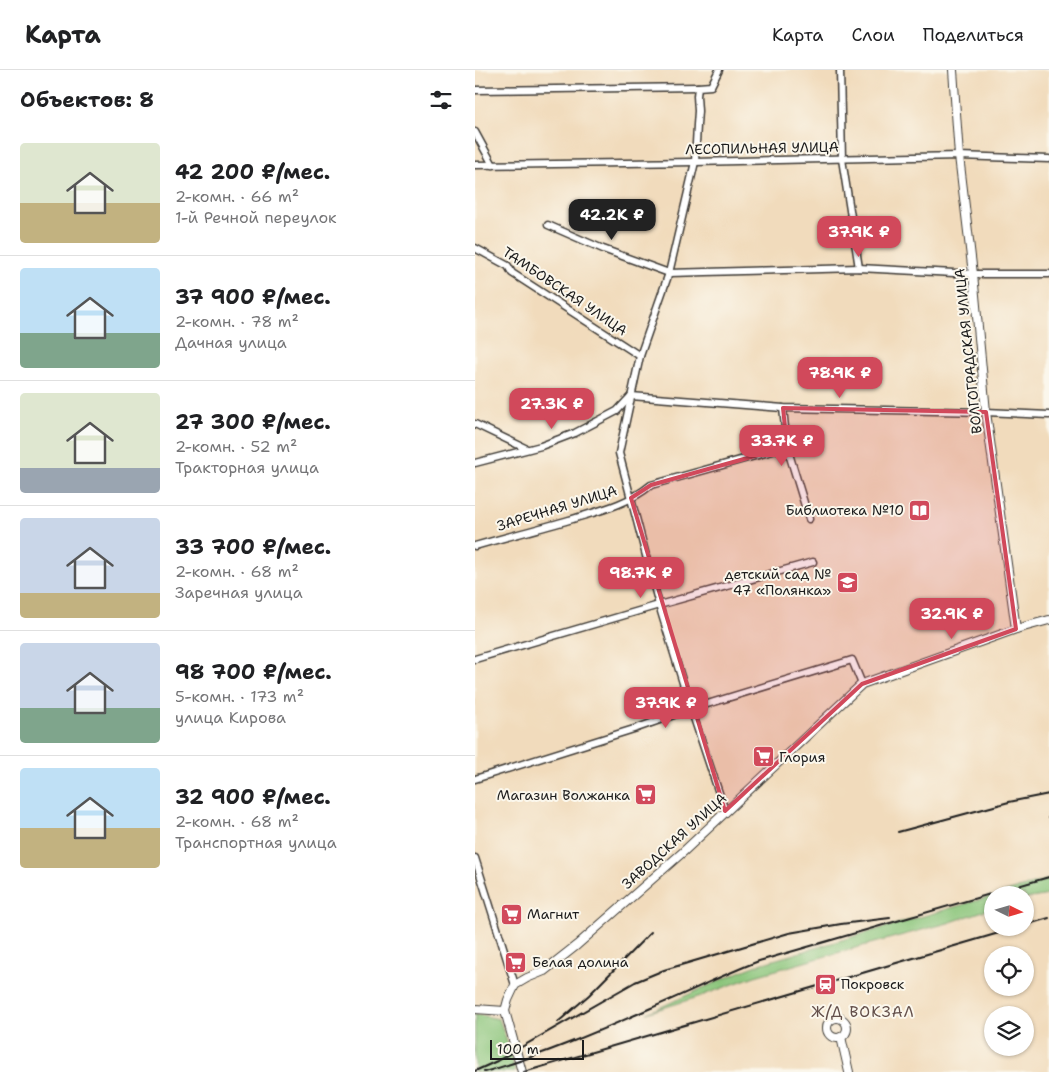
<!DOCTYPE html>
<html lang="ru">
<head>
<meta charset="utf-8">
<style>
  body { margin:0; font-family:"Shantell Sans",sans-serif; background:#f2f2f2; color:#202124; height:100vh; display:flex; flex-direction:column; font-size:19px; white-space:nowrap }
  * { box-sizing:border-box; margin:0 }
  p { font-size:16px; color:#757577 }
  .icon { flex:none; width:28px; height:28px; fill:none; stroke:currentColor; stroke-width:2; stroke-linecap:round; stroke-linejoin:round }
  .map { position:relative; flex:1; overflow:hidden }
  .panel { display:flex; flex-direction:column; background:#fff; width:475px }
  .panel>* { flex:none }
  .needle { width:32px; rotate:95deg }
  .tools { position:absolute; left:509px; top:816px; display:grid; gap:10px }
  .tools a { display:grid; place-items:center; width:50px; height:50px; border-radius:50%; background:#fff; box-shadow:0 1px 4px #0004; font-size:25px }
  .scale { position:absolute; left:15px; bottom:12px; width:94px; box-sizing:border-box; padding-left:5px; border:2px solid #1c1c1c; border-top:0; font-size:14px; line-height:18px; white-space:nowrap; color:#1c1c1c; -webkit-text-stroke:4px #fbf7ec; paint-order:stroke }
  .price { position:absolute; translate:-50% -42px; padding:0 11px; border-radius:10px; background:#d1495b; color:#fff; font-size:16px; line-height:32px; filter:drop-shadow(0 1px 2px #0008) }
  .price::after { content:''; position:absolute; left:50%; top:30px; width:15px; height:11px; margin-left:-8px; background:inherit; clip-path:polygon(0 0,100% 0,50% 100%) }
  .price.current { background:#222; color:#fff }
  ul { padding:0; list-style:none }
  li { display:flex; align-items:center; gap:15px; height:125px; padding:0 20px }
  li+li { border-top:1px solid #e0e0e0 }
  li span { display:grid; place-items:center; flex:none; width:140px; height:100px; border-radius:5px; color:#555 }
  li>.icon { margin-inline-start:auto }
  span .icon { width:60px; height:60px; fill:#fffc; stroke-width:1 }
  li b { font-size:21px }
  h2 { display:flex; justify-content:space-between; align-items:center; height:60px; padding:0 20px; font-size:21px }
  header { display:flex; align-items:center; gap:30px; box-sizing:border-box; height:70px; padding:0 25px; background:#fff; border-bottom:1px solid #e0e0e0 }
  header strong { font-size:24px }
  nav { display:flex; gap:28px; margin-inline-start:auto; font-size:18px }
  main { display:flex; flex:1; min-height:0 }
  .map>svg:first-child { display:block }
</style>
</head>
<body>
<header>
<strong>Карта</strong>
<nav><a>Карта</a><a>Слои</a><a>Поделиться</a></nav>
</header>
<main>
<section class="panel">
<h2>Объектов: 8<svg class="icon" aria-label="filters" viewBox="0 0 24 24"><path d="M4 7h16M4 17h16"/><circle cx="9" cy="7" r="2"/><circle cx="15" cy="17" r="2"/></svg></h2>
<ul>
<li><span style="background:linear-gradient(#dfe7d0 60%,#c2b280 0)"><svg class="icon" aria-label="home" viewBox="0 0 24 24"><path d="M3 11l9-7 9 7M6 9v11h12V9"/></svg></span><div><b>42 200 ₽/мес.</b><p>2-комн. · 66 m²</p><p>1-й Речной переулок</p></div></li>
<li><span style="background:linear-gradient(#bfe0f5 65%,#7fa58c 0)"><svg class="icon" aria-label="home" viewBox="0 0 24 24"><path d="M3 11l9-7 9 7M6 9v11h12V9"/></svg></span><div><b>37 900 ₽/мес.</b><p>2-комн. · 78 m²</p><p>Дачная улица</p></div></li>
<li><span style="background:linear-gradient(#dfe7d0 75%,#9aa5b1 0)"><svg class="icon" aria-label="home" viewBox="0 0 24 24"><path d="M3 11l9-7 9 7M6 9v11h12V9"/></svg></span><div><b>27 300 ₽/мес.</b><p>2-комн. · 52 m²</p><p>Тракторная улица</p></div></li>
<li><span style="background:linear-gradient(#c9d6e8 75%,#c2b280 0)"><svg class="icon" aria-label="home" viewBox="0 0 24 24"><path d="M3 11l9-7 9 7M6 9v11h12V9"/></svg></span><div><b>33 700 ₽/мес.</b><p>2-комн. · 68 m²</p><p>Заречная улица</p></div></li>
<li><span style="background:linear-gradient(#c9d6e8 65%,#7fa58c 0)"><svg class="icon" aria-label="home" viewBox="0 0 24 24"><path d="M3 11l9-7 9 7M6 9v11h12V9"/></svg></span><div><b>98 700 ₽/мес.</b><p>5-комн. · 173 m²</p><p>улица Кирова</p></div></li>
<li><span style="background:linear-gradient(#bfe0f5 60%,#c2b280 0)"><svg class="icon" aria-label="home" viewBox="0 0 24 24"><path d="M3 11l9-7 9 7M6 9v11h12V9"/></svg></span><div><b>32 900 ₽/мес.</b><p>2-комн. · 68 m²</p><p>Транспортная улица</p></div></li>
</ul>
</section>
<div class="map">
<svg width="574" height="1002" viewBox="0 0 574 1002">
  <rect width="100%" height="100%" fill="#fbf7ec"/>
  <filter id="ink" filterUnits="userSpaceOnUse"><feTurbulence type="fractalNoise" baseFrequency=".02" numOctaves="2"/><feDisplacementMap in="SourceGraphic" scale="10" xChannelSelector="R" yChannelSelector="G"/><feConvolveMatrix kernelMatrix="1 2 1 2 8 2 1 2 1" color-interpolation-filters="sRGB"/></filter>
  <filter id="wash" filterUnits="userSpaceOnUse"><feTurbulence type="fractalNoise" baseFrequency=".0096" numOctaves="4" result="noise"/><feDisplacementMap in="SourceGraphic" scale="20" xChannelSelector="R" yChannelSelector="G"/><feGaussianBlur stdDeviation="1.12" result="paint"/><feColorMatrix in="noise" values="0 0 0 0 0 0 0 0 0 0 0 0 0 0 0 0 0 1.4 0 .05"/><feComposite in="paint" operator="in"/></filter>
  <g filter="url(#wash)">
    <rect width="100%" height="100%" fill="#f1dbbc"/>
    <g fill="#89c479" stroke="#52704a">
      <path d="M574,809V825L550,829V825H521Z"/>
      <path d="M517,826V838L473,853L369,881L280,906L226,926L172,943C210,927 247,908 285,894Z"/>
      <path d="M0,944L24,949L35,980L40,1002H0Z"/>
    </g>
  </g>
  <g filter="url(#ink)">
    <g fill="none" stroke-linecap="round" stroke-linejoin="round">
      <defs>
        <g id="minor">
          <path d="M244,0L236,16L223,17L222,26L223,41L222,55L220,92L194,203L165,286L144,383L184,535L216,639L250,741"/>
          <path d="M365,0L367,89L384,198"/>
          <path d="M0,20L223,17"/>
          <path d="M0,62L18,95"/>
          <path d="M0,95L220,92L484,86L574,89"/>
          <path d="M73,155L128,179L194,203L384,198L498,204H574"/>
          <path d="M0,178L33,196L37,203L165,286"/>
          <path d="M308,338L312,377L334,449"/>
          <path d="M0,354L52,379"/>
          <path d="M0,393L66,376L100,363L142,341L156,326L308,338L511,342L574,345"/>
          <path d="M0,476C31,467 63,459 94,450C123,441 152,435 176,415L312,377"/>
          <path d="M0,589L184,535L338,492"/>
          <path d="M0,709L162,658L216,639L377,590L387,614"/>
          <path d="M0,788L40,915"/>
        </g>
        <g id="tertiary">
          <path d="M478,0L484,86L498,204L511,342L541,559"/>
          <path d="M0,939L30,941"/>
          <path d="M30,941L33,930L40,915L52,908L69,901L102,875L208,782L387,614L541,559L574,550"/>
          <path d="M30,941L47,1002"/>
          <circle cx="362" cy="958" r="10"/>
          <path d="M366,967L374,1002"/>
        </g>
      </defs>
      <use href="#minor" stroke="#3c3934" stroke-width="9"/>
      <use href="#tertiary" stroke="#3c3934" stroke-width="10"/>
      <use href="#minor" stroke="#fff" stroke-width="6"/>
      <use href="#tertiary" stroke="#fff" stroke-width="8"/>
      <g stroke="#1c1c1c" stroke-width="2">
        <path d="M573,748H574"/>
        <path d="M423,762L534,732L574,724"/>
        <path d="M550,855L574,848"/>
        <path d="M83,952L114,925L176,862"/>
        <path d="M0,1001L22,991L160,912L189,900L314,863L366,854L415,848"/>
        <path d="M9,1002C66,986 122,962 176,938C212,923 247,905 284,891L574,807"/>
        <path d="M49,1002L541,858"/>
      </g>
    </g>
  </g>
  <path fill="#d1495b" fill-opacity="0.2" stroke="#d1495b" stroke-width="4" stroke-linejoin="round" d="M308,338L511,342L541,559L387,614L250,741L156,428L176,415L312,377Z"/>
  <defs>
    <symbol id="library-square" viewBox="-11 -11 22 22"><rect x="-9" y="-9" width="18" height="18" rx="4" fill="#d1495b" stroke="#fbf7ec"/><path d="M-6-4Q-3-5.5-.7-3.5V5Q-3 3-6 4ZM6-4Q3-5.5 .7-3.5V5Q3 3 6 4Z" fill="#fff"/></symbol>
    <symbol id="school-square" viewBox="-11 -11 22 22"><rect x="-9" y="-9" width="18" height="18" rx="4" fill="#d1495b" stroke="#fbf7ec"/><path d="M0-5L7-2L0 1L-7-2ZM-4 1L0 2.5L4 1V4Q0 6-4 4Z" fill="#fff"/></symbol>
    <symbol id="supermarket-square" viewBox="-11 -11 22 22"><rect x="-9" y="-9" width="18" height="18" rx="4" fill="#d1495b" stroke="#fbf7ec"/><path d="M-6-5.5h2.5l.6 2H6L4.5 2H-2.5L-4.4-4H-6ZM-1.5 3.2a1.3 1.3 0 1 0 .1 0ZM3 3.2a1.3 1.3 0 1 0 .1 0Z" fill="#fff"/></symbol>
    <symbol id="station-square" viewBox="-11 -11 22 22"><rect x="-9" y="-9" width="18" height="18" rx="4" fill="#d1495b" stroke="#fbf7ec"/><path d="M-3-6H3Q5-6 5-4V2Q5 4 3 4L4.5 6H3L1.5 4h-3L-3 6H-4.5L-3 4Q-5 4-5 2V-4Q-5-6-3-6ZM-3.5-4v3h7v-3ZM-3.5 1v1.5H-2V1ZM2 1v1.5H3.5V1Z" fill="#fff"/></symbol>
  </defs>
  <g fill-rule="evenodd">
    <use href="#library-square" x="432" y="428" width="25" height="25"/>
    <use href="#school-square" x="360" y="500" width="25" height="25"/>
    <use href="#supermarket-square" x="276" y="674" width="25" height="25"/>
    <use href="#supermarket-square" x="158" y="712" width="25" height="25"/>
    <use href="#supermarket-square" x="24" y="832" width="25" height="25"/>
    <use href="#supermarket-square" x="28" y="880" width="25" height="25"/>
    <use href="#station-square" x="338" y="902" width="25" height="25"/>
  </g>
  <g text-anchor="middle" stroke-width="4" stroke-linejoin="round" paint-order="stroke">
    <g font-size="14" fill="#1c1c1c" stroke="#fbf7ec">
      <text transform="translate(287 78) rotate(-1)" y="5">ЛЕСОПИЛЬНАЯ УЛИЦА</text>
      <text transform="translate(90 221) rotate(34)" y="5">ТАМБОВСКАЯ УЛИЦА</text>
      <text transform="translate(493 281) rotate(-96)" y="5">ВОЛГОГРАДСКАЯ УЛИЦА</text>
      <text transform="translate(82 438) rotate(-17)" y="5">ЗАРЕЧНАЯ УЛИЦА</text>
      <text transform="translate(199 771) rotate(-42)" y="5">ЗАВОДСКАЯ УЛИЦА</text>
    </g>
    <g font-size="14" fill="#1c1c1c" stroke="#fbf7ec" text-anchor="start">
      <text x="429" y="445" text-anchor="end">Библиотека №10</text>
      <text x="356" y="509" text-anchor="end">детский сад №<tspan x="356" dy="16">47 «Полянка»</tspan></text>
      <text x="304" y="692">Глория</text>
      <text x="155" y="730" text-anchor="end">Магазин Волжанка</text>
      <text x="52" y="849">Магнит</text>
      <text x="57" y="897">Белая долина</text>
      <text x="366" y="919">Покровск</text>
    </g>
    <g font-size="15" letter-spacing="1" fill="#634f4a" stroke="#fbf7ec">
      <text x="388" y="947">Ж/Д ВОКЗАЛ</text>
    </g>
  </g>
</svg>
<div class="tools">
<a><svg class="needle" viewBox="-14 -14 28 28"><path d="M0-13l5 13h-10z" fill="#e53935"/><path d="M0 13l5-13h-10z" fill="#757577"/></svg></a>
<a><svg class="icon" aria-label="locate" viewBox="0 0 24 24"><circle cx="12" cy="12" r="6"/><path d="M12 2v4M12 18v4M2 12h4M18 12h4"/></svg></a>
<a><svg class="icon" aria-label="layers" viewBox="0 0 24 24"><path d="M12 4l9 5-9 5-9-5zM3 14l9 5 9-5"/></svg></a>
</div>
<div class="scale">100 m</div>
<b class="price current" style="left:137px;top:171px">42.2K ₽</b>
<b class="price" style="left:384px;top:188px">37.9K ₽</b>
<b class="price" style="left:365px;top:329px">78.9K ₽</b>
<b class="price" style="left:77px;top:360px">27.3K ₽</b>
<b class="price" style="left:307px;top:397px">33.7K ₽</b>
<b class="price" style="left:166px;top:529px">98.7K ₽</b>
<b class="price" style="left:477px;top:570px">32.9K ₽</b>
<b class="price" style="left:191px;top:659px">37.9K ₽</b>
</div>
</main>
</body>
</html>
